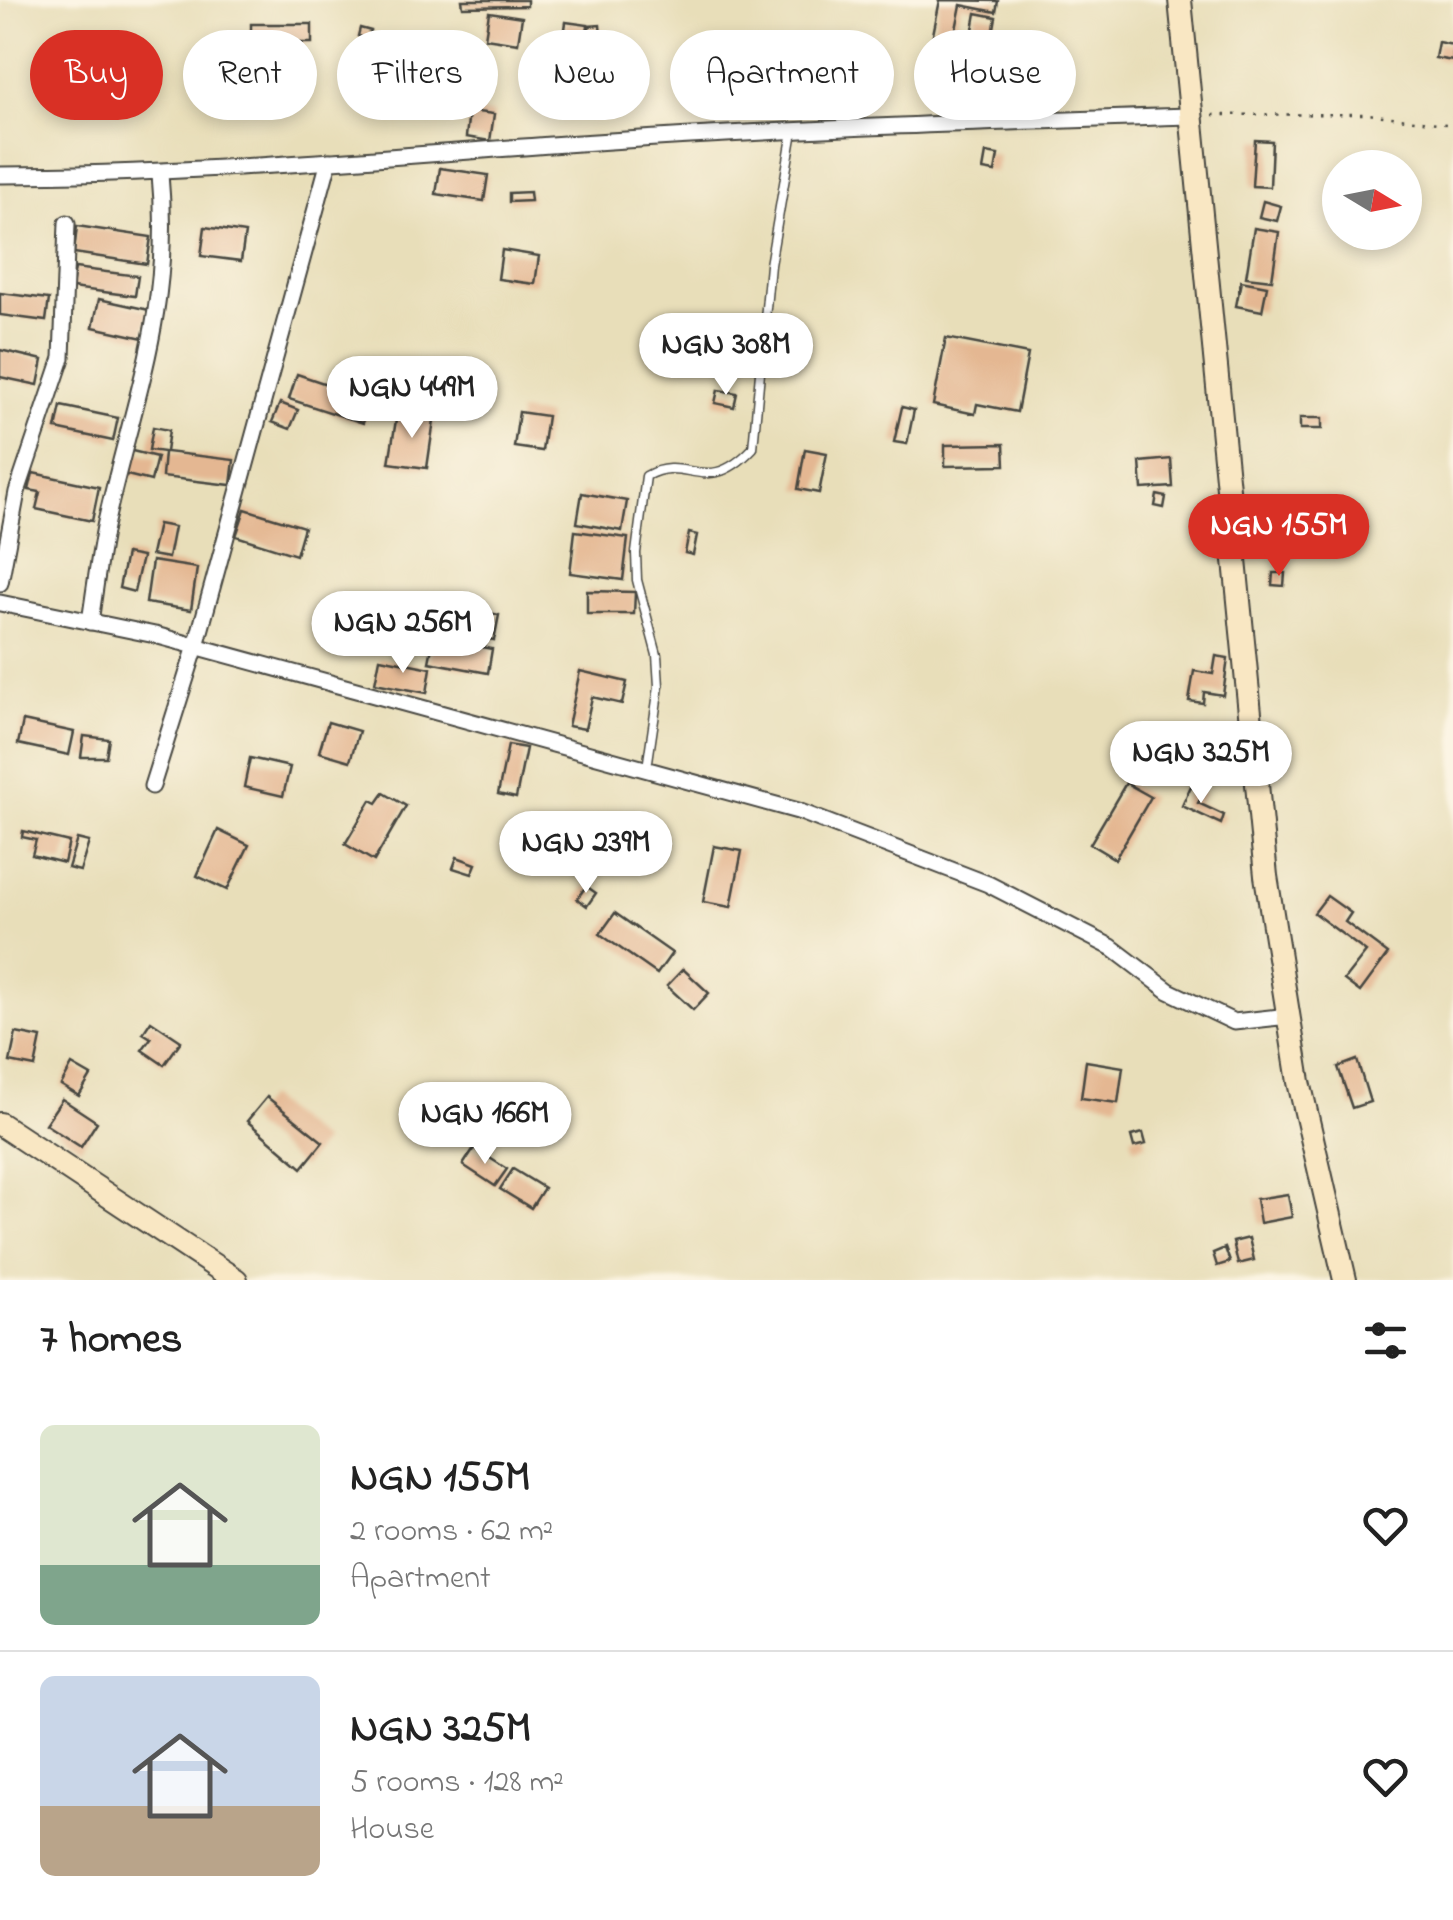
<!DOCTYPE html>
<html lang="en">
<head>
<meta charset="utf-8">
<style>
  body { margin:0; font-family:"Indie Flower",sans-serif; background:#f6f6f6; color:#222; height:100vh; display:flex; flex-direction:column; font-size:38px; white-space:nowrap }
  * { box-sizing:border-box; margin:0 }
  p { font-size:32px; color:#767676 }
  .icon { flex:none; width:55px; height:55px; fill:none; stroke:currentColor; stroke-width:2; stroke-linecap:round; stroke-linejoin:round }
  .map { position:relative; height:1280px; overflow:hidden }
  .side { display:flex; flex-direction:column; background:#fff; flex:1 }
  .side>* { flex:none }
  .banner { position:absolute; left:30px; top:30px; width:1395px; height:90px; display:flex; gap:20px }
  .needle { width:65px; rotate:100deg }
  .tools { position:absolute; left:1322px; top:150px; display:grid; gap:20px }
  .tools a { display:grid; place-items:center; width:100px; height:100px; border-radius:50%; background:#fff; box-shadow:0 5px 15px #0003; font-size:50px }
  .price { position:absolute; translate:-50% -85px; padding:0 22px; border-radius:35px; background:#fff; color:#222; font-size:32px; line-height:65px; filter:drop-shadow(0 2px 5px #0008) }
  .price::after { content:''; position:absolute; left:50%; top:60px; width:30px; height:22px; margin-left:-15px; background:inherit; clip-path:polygon(0 0,100% 0,50% 100%) }
  .price.on { background:#d93025; color:#fff }
  ul { padding:0; list-style:none }
  li { display:flex; align-items:center; gap:30px; height:250px; padding:0 40px }
  li+li { border-top:2px solid #e0e0e0 }
  li span { display:grid; place-items:center; flex:none; width:280px; height:200px; border-radius:15px; color:#555 }
  li>.icon { margin-inline-start:auto }
  span .icon { width:120px; height:120px; fill:#fffc; stroke-width:1 }
  li b { font-size:42px }
  h2 { display:flex; justify-content:space-between; align-items:center; height:120px; padding:0 40px; font-size:42px }
  .chip { padding:0 35px; border-radius:45px; background:#fff; box-shadow:0 5px 15px #0003; font-size:35px; line-height:90px }
  .chip.on { background:#d93025; color:#fff }
  .map>svg:first-child { display:block }
</style>
</head>
<body>
<div class="map">
<svg width="1453" height="1280" viewBox="0 0 1453 1280">
  <rect width="100%" height="100%" fill="#fcf5e5"/>
  <filter id="ink" filterUnits="userSpaceOnUse"><feTurbulence type="fractalNoise" baseFrequency=".01" numOctaves="2"/><feDisplacementMap in="SourceGraphic" scale="20" xChannelSelector="R" yChannelSelector="G"/><feConvolveMatrix kernelMatrix="1 2 1 2 8 2 1 2 1" color-interpolation-filters="sRGB"/></filter>
  <filter id="wash" filterUnits="userSpaceOnUse"><feTurbulence type="fractalNoise" baseFrequency=".0048" numOctaves="4" result="noise"/><feDisplacementMap in="SourceGraphic" scale="40" xChannelSelector="R" yChannelSelector="G"/><feGaussianBlur stdDeviation="2.25" result="paint"/><feColorMatrix in="noise" values="0 0 0 0 0 0 0 0 0 0 0 0 0 0 0 0 0 1.4 0 .05"/><feComposite in="paint" operator="in"/></filter>
  <g filter="url(#wash)">
    <rect width="100%" height="100%" fill="#e8deb9"/>
    <g id="blocks">
      <g fill="#e4b792">
        <path d="M462,0H527V6L463,7Z"/>
        <path d="M940,0L998,1L996,12L961,5L946,78L925,74Z"/>
        <path d="M489,12L522,17L518,43L485,38Z"/>
        <path d="M976,13L996,17L991,45L971,41Z"/>
        <path d="M566,22L588,25L585,47L563,44Z"/>
        <path d="M251,24H312V43H293V50H251Z"/>
        <path d="M600,25L602,47L591,48L589,26Z"/>
        <path d="M360,28L371,31L369,39L358,36Z"/>
        <path d="M1438,42L1453,45V61L1435,58Z"/>
        <path d="M972,51L993,54L989,83L968,81Z"/>
        <path d="M362,53L392,57L389,79L359,74Z"/>
        <path d="M968,83L985,86L982,104L966,101Z"/>
        <path d="M469,111L494,114L490,141L466,137Z"/>
        <path d="M1255,140L1272,141L1270,187L1252,186Z"/>
        <path d="M986,153L998,155L995,172L983,170Z"/>
        <path d="M440,168L488,175L484,201L436,194Z"/>
        <path d="M530,192L531,201L509,202V193Z"/>
        <path d="M1263,201L1281,206L1277,221L1259,217Z"/>
        <path d="M77,226L151,237L147,264L74,253Z"/>
        <path d="M205,227L245,233L241,261L201,256Z"/>
        <path d="M1254,228L1279,232L1272,280L1246,277Z"/>
        <path d="M502,250L539,256L535,284L498,279Z"/>
        <path d="M75,268L138,276L135,296L72,288Z"/>
        <path d="M1241,281L1267,286L1262,311L1236,306Z"/>
        <path d="M0,293L49,299L46,321L0,315Z"/>
        <path d="M99,299L149,310L143,338L93,327Z"/>
        <path d="M726,322L735,324L732,336L723,334Z"/>
        <path d="M946,338L1028,354L1017,412L977,404L975,414L933,405Z"/>
        <path d="M0,350L43,360L38,385L0,377Z"/>
        <path d="M297,374L371,399L363,423L289,399Z"/>
        <path d="M718,390L737,393L734,407L715,403Z"/>
        <path d="M280,403L298,410L290,429L272,422Z"/>
        <path d="M61,406L118,418L113,441L56,429Z"/>
        <path d="M902,407L914,410L907,444L894,442Z"/>
        <path d="M519,412L547,416L542,451L514,447Z"/>
        <path d="M397,414L434,420L427,468L389,463Z"/>
        <rect x="1300" y="418" width="22" height="11"/>
        <path d="M153,427L169,430L166,452L234,460L231,485L162,477L164,452L149,450Z"/>
        <path d="M1004,444L1005,465L945,466V445Z"/>
        <path d="M805,449L827,453L819,493L798,489Z"/>
        <path d="M128,450L157,457L151,481L123,474Z"/>
        <path d="M1171,459L1173,487L1142,489L1140,462Z"/>
        <path d="M33,473L99,487L92,521L36,509L40,492L29,490Z"/>
        <path d="M582,493L627,501L622,531L577,523Z"/>
        <path d="M1157,495L1166,497L1164,508L1155,506Z"/>
        <path d="M1320,498L1329,499L1328,515H1319Z"/>
        <path d="M245,509L304,527L296,555L236,536Z"/>
        <path d="M158,524L174,527L168,558L151,555Z"/>
        <path d="M575,531L628,538L623,580L570,573Z"/>
        <path d="M689,533L697,535L693,555L685,553Z"/>
        <path d="M126,554L142,557L134,592L119,588Z"/>
        <path d="M152,561L197,568L191,610L146,603Z"/>
        <path d="M1273,573H1285L1284,586L1272,585Z"/>
        <path d="M587,591L635,592L634,614H587Z"/>
        <path d="M457,606L499,615L494,640L451,632Z"/>
        <path d="M434,638L492,649L488,673L429,662Z"/>
        <path d="M1216,656L1228,658L1223,695L1204,692L1203,703L1189,701L1194,671L1213,674Z"/>
        <path d="M380,658L431,668L427,693L375,683Z"/>
        <path d="M580,671L627,682L622,704L592,697L585,729L568,726Z"/>
        <path d="M23,721L74,732L69,755L18,744Z"/>
        <path d="M328,722L359,731L350,761L319,752Z"/>
        <path d="M84,736L109,739L106,757H81Z"/>
        <path d="M508,745L526,748L516,798L498,794Z"/>
        <path d="M250,758L290,767L283,796L244,787Z"/>
        <path d="M1126,783L1151,797L1115,859L1090,844Z"/>
        <path d="M1191,786L1204,792L1198,803L1224,815L1221,824L1182,806Z"/>
        <path d="M384,793L406,806L374,861L345,844L371,800L377,803Z"/>
        <path d="M218,830L249,845L227,890L197,876Z"/>
        <path d="M23,831L69,842L64,863L32,855L36,840L22,837Z"/>
        <path d="M77,839L89,842L80,871L68,868Z"/>
        <path d="M714,846L742,851L731,907L703,902Z"/>
        <path d="M457,857L476,864L472,874L453,868Z"/>
        <path d="M586,886L596,893L587,906L577,899Z"/>
        <path d="M1327,896L1351,913L1345,922L1388,954L1360,992L1344,980L1366,952L1314,913Z"/>
        <path d="M615,913L672,953L657,974L600,934Z"/>
        <path d="M683,969L709,993L693,1010L667,986Z"/>
        <path d="M151,1021L181,1041L164,1065L142,1050L151,1038L143,1033Z"/>
        <path d="M16,1033L41,1038L35,1067L10,1062Z"/>
        <path d="M1357,1060L1370,1102L1352,1108L1338,1067Z"/>
        <path d="M1086,1061L1123,1067L1118,1103L1081,1098Z"/>
        <path d="M72,1065L91,1076L79,1096L61,1085Z"/>
        <path d="M267,1097L323,1142L302,1168L247,1121Z"/>
        <path d="M62,1099L97,1122L81,1147L45,1124Z"/>
        <path d="M1143,1133L1146,1144L1134,1147L1131,1136Z"/>
        <path d="M474,1148L507,1169L495,1186L463,1165Z"/>
        <path d="M513,1169L544,1188L531,1208L500,1189Z"/>
        <path d="M1288,1194L1292,1217L1260,1223L1256,1199Z"/>
        <path d="M1249,1238L1254,1260L1238,1264L1233,1242Z"/>
        <path d="M1225,1248L1230,1262L1217,1266L1213,1253Z"/>
      </g>
    </g>
  </g>
  <g filter="url(#ink)">
    <use href="#blocks" fill-opacity="0" stroke="#474640" stroke-width="2.5"/>
    <g fill="none" stroke-linecap="round" stroke-linejoin="round">
      <defs>
        <path id="lane" d="M647,768L659,686L657,655L637,580L636,553L646,476C688,453 705,499 753,448L770,265L793,131"/>
        <g id="street">
          <path d="M0,175C204,175 407,154 610,141C804,128 997,122 1191,116"/>
          <path d="M0,583L17,492L62,358L67,223"/>
          <path d="M0,603L155,635L798,811L988,884L1111,947L1169,991L1234,1022L1289,1016"/>
          <path d="M90,622C95,589 99,555 106,522C134,397 173,308 160,174"/>
          <path d="M152,786L196,646L329,161"/>
        </g>
        <g id="secondary">
          <path d="M1180,0L1266,876L1299,1082L1345,1280"/>
          <path d="M0,1124L236,1280"/>
        </g>
      </defs>
      <use href="#lane" stroke="#474640" stroke-width="11"/>
      <use href="#street" stroke="#474640" stroke-width="19"/>
      <use href="#secondary" stroke="#474640" stroke-width="26"/>
      <path stroke="#474640" stroke-width="2.5" stroke-dasharray="2.5 8" stroke-linecap="butt" d="M1213,115L1368,114L1453,125"/>
      <use href="#lane" stroke="#fff" stroke-width="8"/>
      <use href="#street" stroke="#fff" stroke-width="15"/>
      <use href="#secondary" stroke="#f9e7c3" stroke-width="22"/>
    </g>
  </g>
</svg>
<div class="tools">
<a><svg class="needle" viewBox="-14 -14 28 28"><path d="M0-13l5 13h-10z" fill="#e53935"/><path d="M0 13l5-13h-10z" fill="#767676"/></svg></a>
</div>
<b class="price" style="left:726px;top:398px">NGN 308M</b>
<b class="price" style="left:412px;top:441px">NGN 449M</b>
<b class="price on" style="left:1279px;top:579px">NGN 155M</b>
<b class="price" style="left:403px;top:676px">NGN 256M</b>
<b class="price" style="left:1201px;top:806px">NGN 325M</b>
<b class="price" style="left:586px;top:896px">NGN 239M</b>
<b class="price" style="left:485px;top:1167px">NGN 166M</b>
<div class="banner">
<a class="chip on">Buy</a>
<a class="chip">Rent</a>
<a class="chip">Filters</a>
<a class="chip">New</a>
<a class="chip">Apartment</a>
<a class="chip">House</a>
</div>
</div>
<section class="side">
<h2>7 homes<svg class="icon" aria-label="filters" viewBox="0 0 24 24"><path d="M4 7h16M4 17h16"/><circle cx="9" cy="7" r="2"/><circle cx="15" cy="17" r="2"/></svg></h2>
<ul>
<li><span style="background:linear-gradient(#dfe7d0 70%,#7fa58c 0)"><svg class="icon" aria-label="home" viewBox="0 0 24 24"><path d="M3 11l9-7 9 7M6 9v11h12V9"/></svg></span><div><b>NGN 155M</b><p>2 rooms · 62 m²</p><p>Apartment</p></div><svg class="icon" aria-label="heart" viewBox="0 0 24 24"><path d="M12 20l-8-8c-3-5 5-10 8-4 3-6 11-1 8 4z"/></svg></li>
<li><span style="background:linear-gradient(#c9d6e8 65%,#b9a48a 0)"><svg class="icon" aria-label="home" viewBox="0 0 24 24"><path d="M3 11l9-7 9 7M6 9v11h12V9"/></svg></span><div><b>NGN 325M</b><p>5 rooms · 128 m²</p><p>House</p></div><svg class="icon" aria-label="heart" viewBox="0 0 24 24"><path d="M12 20l-8-8c-3-5 5-10 8-4 3-6 11-1 8 4z"/></svg></li>
</ul>
</section>
</body>
</html>
